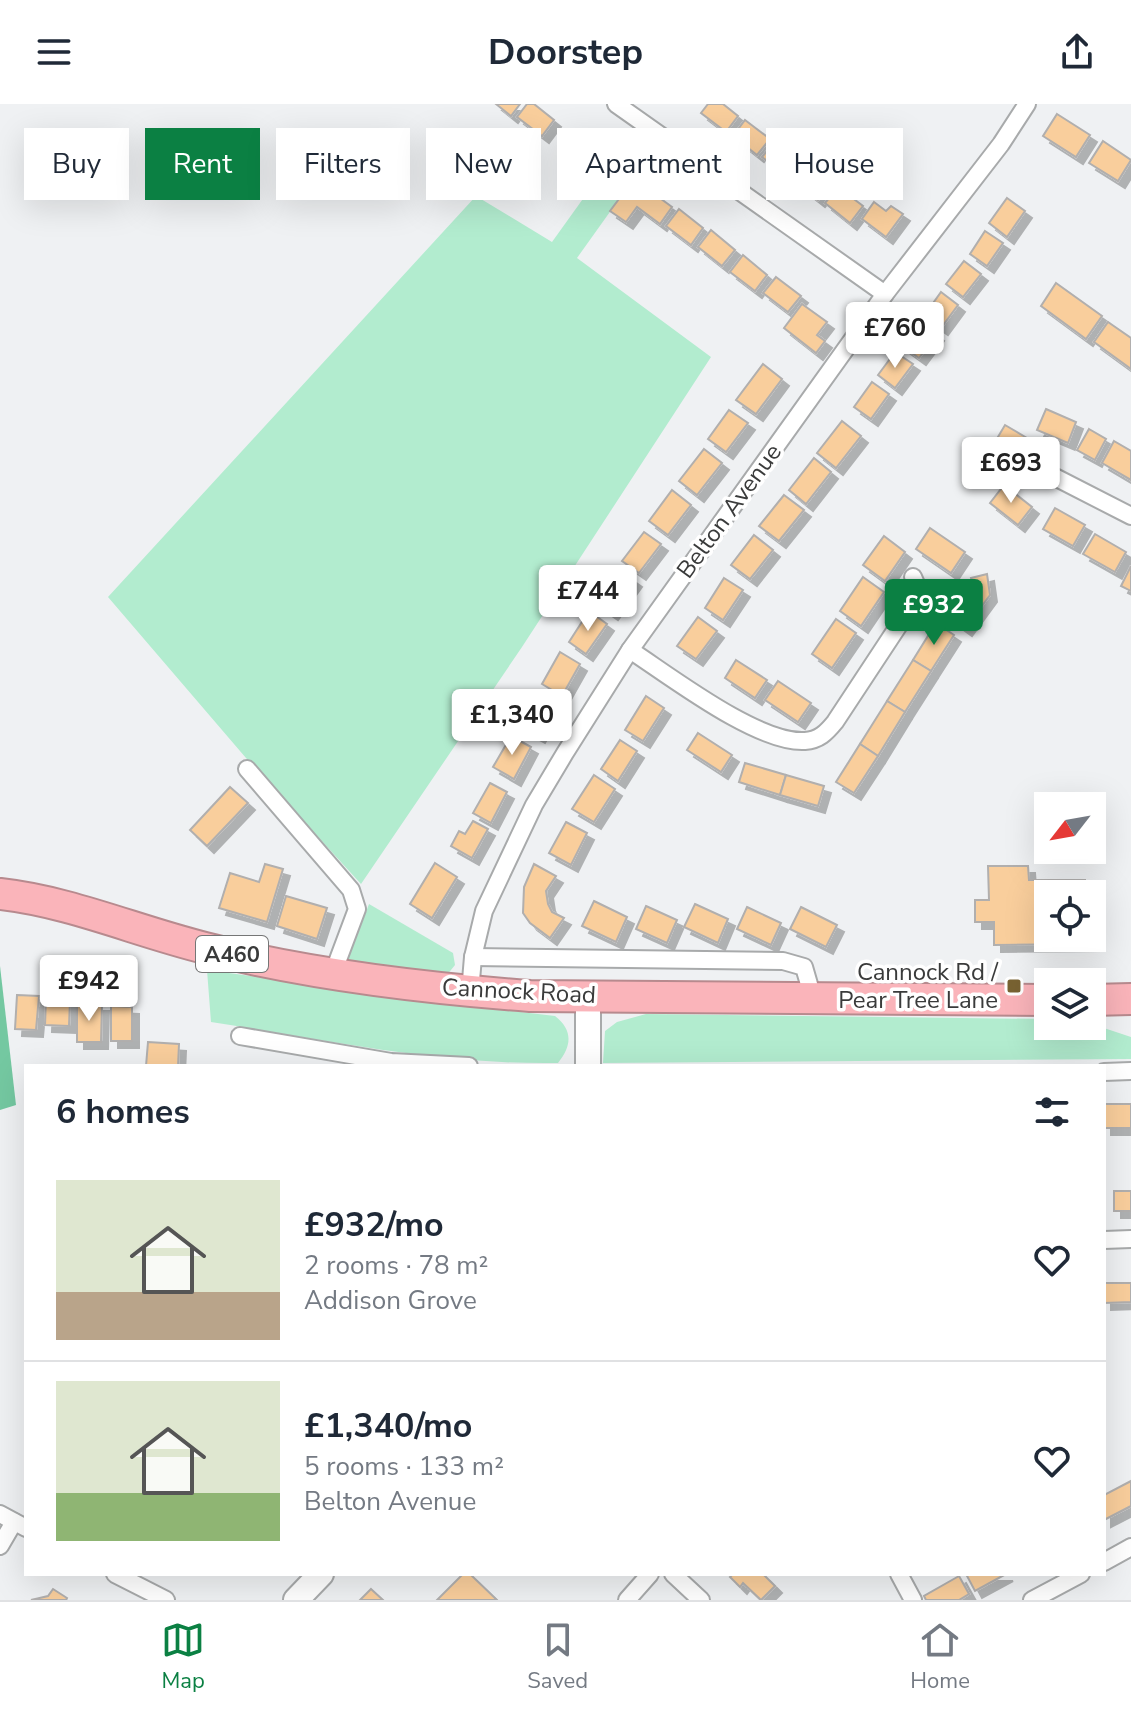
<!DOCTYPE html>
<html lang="en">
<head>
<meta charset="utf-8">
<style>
  body { margin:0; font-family:"Nunito Sans",sans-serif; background:#f6f6f7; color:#1f2937; height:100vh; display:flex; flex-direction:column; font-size:30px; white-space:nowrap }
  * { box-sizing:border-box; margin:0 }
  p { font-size:26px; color:#747a83 }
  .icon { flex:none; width:44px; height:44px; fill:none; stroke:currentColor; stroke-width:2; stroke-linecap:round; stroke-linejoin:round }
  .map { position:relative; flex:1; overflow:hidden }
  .side { position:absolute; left:24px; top:960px; width:1082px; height:512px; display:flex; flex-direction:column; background:#fff; border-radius:0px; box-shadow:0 8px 32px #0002 }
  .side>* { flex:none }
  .top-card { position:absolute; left:24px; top:24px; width:1084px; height:72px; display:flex; gap:16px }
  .needle { width:52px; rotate:239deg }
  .buttons { position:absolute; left:1034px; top:688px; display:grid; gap:16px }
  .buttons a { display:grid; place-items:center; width:72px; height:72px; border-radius:0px; background:#fff; box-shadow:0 8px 32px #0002; font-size:40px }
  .price { position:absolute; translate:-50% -68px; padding:0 18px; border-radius:8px; background:#fff; color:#222; font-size:26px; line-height:52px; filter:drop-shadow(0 2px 4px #0008) }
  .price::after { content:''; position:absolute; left:50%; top:48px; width:24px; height:18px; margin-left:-12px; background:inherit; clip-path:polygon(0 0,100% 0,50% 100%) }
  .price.active { background:#0b8043; color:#fff }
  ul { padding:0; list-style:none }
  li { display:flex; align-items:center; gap:24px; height:200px; padding:0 32px }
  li+li { border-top:2px solid #e0e1e3 }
  li span { display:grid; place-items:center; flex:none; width:224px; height:160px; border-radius:0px; color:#555 }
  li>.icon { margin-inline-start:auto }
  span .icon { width:96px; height:96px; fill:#fffc; stroke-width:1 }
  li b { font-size:34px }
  h2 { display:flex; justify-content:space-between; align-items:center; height:96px; padding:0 32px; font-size:34px }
  .tag { padding:0 28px; border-radius:0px; background:#fff; box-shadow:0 8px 32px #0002; font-size:28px; line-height:72px }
  .tag.active { background:#0b8043; color:#fff }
  header { display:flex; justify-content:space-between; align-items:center; height:104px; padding:0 32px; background:#fff; font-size:36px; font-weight:700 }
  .tabs { display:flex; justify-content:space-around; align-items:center; height:112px; border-top:2px solid #e0e1e3; background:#fff; font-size:22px; color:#747a83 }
  .tabs a { display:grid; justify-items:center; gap:4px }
  .tabs .active { color:#0b8043 }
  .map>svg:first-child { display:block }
</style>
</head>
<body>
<header><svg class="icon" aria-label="menu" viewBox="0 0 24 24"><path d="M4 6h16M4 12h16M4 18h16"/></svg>Doorstep<svg class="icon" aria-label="share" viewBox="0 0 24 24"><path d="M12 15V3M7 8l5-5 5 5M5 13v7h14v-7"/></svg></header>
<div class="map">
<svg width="1131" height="1496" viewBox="0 0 1131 1496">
  <defs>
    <filter id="shadow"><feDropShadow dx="7" dy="7" stdDeviation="0" flood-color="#0004"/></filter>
  </defs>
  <rect width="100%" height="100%" fill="#eff1f3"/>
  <g fill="#b2eccf">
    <path d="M619,25L660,54L647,56L577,154L711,253L522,543L361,780L246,654L108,493L476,92L552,138L623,39Z"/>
    <path d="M369,800L453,849L455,861L446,872L347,858Z"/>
    <path d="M207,866L437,898L555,912C573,926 572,942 558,959C442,961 325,936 211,918Z"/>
    <path d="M646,910L1048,915V922L1092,920L1131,933V955L603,959L605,927L617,918Z"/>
  </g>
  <path fill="#74c8a1" d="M0,862L16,1001L0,1006Z"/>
  <g fill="#f9ce9c" stroke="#b1afae" stroke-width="2" filter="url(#shadow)">
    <path d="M496,0H520L511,12Z"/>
    <path d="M527,0H534L554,16L542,32L517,13Z"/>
    <path d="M708,0H723L738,12L726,28L701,9Z"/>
    <path d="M1057,10L1090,31L1076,53L1043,32Z"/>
    <path d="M745,16L770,35L757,51L733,32Z"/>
    <path d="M573,27L597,46L574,75L562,65L570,54L559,45Z"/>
    <path d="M775,37L800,56L787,72L762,53Z"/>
    <path d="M1103,37L1131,56L1118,77L1089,59Z"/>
    <path d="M807,60L831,80L818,96L794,77Z"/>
    <path d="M634,75L672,103L660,120L637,103L626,118L610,107Z"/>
    <path d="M838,83L863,102L850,119L825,99Z"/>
    <path d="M1007,94L1025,107L1007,133L989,119Z"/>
    <path d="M874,98L886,107L891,102L903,110L886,133L862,115Z"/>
    <path d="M679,105L703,124L691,141L666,122Z"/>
    <path d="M711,126L735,146L722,162L698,143Z"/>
    <path d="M985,127L1003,139L987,162L970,150Z"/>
    <path d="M743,151L767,171L755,187L730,168Z"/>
    <path d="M964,157L981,170L963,193L946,180Z"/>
    <path d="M776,173L801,192L788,208L763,189Z"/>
    <path d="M1056,179L1102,212L1086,235L1041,202Z"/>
    <path d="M941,188L958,201L941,224L924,212Z"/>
    <path d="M802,200L827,218L817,231L825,237L816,249L784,224Z"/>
    <path d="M919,216L937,230L919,254L901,241Z"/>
    <path d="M1108,218L1131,234V265L1094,238Z"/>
    <path d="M895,248L913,260L895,284L878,271Z"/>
    <path d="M763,260L782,275L756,310L736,296Z"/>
    <path d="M872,278L889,290L871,315L854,303Z"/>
    <path d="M1046,305L1076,318L1068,339L1037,326Z"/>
    <path d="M729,306L748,319L726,348L708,335Z"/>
    <path d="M842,317L861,332L836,364L817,349Z"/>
    <path d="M1005,321L1027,334L1009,366L1003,362L999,370L982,360Z"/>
    <path d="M1089,325L1106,335L1095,356L1077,346Z"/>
    <path d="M1114,337L1131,347V376L1102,359Z"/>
    <path d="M704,345L722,359L697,391L679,377Z"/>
    <path d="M814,354L831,368L806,400L789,386Z"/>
    <path d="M1004,381L1032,403L1018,421L990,399Z"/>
    <path d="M672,386L691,401L668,431L649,417Z"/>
    <path d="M784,391L804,406L779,437L759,422Z"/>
    <path d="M1055,404L1085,421L1073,442L1043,425Z"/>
    <path d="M930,424L965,448L951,469L916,445Z"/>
    <path d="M644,428L661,440L639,469L622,457Z"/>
    <path d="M1095,430L1126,448L1115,468L1083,450Z"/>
    <path d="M754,431L773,446L750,475L731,461Z"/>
    <path d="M884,432L905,448L885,477L863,461Z"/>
    <path d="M1131,462V487L1121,482Z"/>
    <path d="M618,464L635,476L611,509L595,498Z"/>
    <path d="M987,470L990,491L965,525L947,512L967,484L971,487L974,483L971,474Z"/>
    <path d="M863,473L884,488L861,522L840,507Z"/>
    <path d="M724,474L743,486L723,516L705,504Z"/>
    <path d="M589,507L607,520L586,550L569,538Z"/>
    <path d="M698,513L717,527L696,555L677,542Z"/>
    <path d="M836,515L856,529L832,564L812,550Z"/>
    <path d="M936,519L954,531L931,567L913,556Z"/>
    <path d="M560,548L580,560L562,592L542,580Z"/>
    <path d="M736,556L767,576L755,594L725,574Z"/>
    <path d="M913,556L931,567L905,608L887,597Z"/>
    <path d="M778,577L811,599L798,618L765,596Z"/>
    <path d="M536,590L556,601L538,632L518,621Z"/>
    <path d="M646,592L664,604L643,637L625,626Z"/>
    <path d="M887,597L905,608L878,652L860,640Z"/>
    <path d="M698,629L732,651L721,668L687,646Z"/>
    <path d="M511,632L531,643L514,675L493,663Z"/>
    <path d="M620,636L637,647L618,677L601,665Z"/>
    <path d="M860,640L878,652L854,689L836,678Z"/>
    <path d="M745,659L786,671L780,691L739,678Z"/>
    <path d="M594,671L615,685L594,718L572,705Z"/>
    <path d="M786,671L824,682L818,702L780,691Z"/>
    <path d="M490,679L507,688L491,719L473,709Z"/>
    <path d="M230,683L248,699L207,742L190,726Z"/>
    <path d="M473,717L488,725L472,754L451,742L459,727L465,730Z"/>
    <path d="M566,718L587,729L571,761L549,749Z"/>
    <path d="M435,759L457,773L432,814L410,800Z"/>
    <path d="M265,760L283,765L267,818L219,804L230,769L259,778Z"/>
    <path d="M534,760L556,772L546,787L548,800L552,808L564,814L550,834L530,819L523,809L524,783Z"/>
    <path d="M988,762H1028L1029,776H1085L1086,790H1048V834H1092V804H1095V840L994,841V818H975V796H989Z"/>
    <path d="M286,792L327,804L317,835L277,822Z"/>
    <path d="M594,797L627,813L616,838L582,822Z"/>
    <path d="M695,800L728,815L718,839L684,823Z"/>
    <path d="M646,802L677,816L667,839L636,825Z"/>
    <path d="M747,803L781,819L771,841L737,825Z"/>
    <path d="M801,803L837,821L826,843L790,825Z"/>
    <path d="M17,891L39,892L36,926L15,925Z"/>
    <path d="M46,895L70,896L69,922L45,921Z"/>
    <path d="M77,900H102L101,938H77Z"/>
    <path d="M111,902L132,903V937H111Z"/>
    <path d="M148,938L179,940L178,962H146Z"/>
    <rect x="1104" y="1000" width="27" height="24"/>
    <rect x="1114" y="1087" width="17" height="20"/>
    <path d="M1104,1179H1131V1198L1104,1199Z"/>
    <path d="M1131,1377V1402L1104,1416V1391Z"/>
    <path d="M463,1470H470L497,1496H437Z"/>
    <path d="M733,1470H763L775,1482L761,1496L743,1479L740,1483L730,1473Z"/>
    <path d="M966,1470H1006L975,1487Z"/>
    <path d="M959,1472L969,1490L959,1496H926L924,1492Z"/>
    <path d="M53,1485L67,1494L66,1496H31L48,1492Z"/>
    <path d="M371,1485L383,1496H360Z"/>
  </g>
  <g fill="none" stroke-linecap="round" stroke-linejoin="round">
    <defs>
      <g id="street">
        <path d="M616,0L885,190"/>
        <path d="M1047,369L1131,412"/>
        <path d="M913,473L920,489L938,485"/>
        <path d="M630,546C670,572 758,640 805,637C819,636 826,629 835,618L920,489"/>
        <path d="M247,665L351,786L357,805L333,869"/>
        <path d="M473,853L783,857L804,863L813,894"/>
        <path d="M470,888L473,853L484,807L534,701L565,649L630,546L885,190L1001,40L1027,0"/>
        <path d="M240,932L391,958L469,962"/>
        <path d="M1104,968L1131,967"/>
        <path d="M1104,1136L1131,1135"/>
        <path d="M0,1410L26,1424"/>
        <path d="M0,1442L14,1418"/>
        <path d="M1104,1458L1131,1443"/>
        <path d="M115,1470L166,1496"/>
        <path d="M673,1470L701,1496"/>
        <path d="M899,1470L913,1496"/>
        <path d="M627,1496L650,1470"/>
        <path d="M1032,1496L1081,1470"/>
      </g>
      <g id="secondary">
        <path d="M588,962V892"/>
        <path d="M296,1496L321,1470"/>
      </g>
      <g id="highway">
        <path d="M0,790C71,798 136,827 205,844C311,871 422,884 530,892L1048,896"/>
        <path d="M1092,896L1131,895"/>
      </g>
    </defs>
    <use href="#street" stroke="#a8aaab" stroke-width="20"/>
    <use href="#secondary" stroke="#a8aaab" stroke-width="28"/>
    <use href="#highway" stroke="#b78a8e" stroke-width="34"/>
    <use href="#street" stroke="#fff" stroke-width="16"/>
    <use href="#secondary" stroke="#fff" stroke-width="24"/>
    <use href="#highway" stroke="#fab4ba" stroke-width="30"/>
  </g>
  <rect fill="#786232" stroke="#fff" stroke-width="3" x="1006" y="874" width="16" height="16" rx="4"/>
  <g text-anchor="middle" stroke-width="7" stroke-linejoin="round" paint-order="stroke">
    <rect fill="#fff" stroke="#757676" stroke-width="2" x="196" y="832" width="72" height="36" rx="6"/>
    <g font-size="22" font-weight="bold" fill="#3a3b3b">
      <text x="232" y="858">A460</text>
    </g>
    <g font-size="24" fill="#3a3b3b" stroke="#fff">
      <text transform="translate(729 407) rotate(-54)" y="8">Belton Avenue</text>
      <text transform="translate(519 887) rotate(3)" y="8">Cannock Road</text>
    </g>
    <g font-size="24" fill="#3a3b3b" stroke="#fff" text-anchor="end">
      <text x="998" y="876">Cannock Rd /<tspan x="998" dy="28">Pear Tree Lane</tspan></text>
    </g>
  </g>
</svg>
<div class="buttons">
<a><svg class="needle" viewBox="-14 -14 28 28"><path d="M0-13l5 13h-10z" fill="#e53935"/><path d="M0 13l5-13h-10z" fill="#747a83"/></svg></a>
<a><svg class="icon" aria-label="locate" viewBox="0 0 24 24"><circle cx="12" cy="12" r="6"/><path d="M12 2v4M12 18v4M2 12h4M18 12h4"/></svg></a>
<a><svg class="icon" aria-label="layers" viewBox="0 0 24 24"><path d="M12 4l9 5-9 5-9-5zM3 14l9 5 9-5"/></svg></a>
</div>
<b class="price" style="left:895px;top:266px">£760</b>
<b class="price" style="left:1011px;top:401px">£693</b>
<b class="price" style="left:588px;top:529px">£744</b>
<b class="price active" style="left:934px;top:543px">£932</b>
<b class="price" style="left:512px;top:653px">£1,340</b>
<b class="price" style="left:89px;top:919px">£942</b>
<div class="top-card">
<a class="tag">Buy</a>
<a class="tag active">Rent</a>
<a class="tag">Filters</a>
<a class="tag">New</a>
<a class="tag">Apartment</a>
<a class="tag">House</a>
</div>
<section class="side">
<h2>6 homes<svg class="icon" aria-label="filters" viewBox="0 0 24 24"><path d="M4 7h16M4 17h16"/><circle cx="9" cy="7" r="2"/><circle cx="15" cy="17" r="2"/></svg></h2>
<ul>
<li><span style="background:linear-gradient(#dfe7d0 70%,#b9a48a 0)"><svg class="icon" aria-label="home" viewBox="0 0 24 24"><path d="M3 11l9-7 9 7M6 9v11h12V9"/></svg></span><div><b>£932/mo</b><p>2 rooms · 78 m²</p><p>Addison Grove</p></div><svg class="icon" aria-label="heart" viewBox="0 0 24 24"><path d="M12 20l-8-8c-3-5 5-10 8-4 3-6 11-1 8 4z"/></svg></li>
<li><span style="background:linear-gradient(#dfe7d0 70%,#8fb573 0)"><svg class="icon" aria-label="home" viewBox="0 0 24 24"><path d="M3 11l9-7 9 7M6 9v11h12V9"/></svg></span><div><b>£1,340/mo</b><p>5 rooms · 133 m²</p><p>Belton Avenue</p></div><svg class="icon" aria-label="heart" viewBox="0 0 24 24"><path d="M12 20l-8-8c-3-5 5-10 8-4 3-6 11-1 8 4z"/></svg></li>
</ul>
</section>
</div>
<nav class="tabs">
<a class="active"><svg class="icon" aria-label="map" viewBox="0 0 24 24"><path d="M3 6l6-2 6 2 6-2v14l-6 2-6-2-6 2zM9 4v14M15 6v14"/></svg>Map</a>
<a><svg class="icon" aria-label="saved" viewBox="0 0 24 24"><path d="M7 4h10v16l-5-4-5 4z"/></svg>Saved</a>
<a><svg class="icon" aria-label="home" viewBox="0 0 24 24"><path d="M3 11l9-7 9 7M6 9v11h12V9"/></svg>Home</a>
</nav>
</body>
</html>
